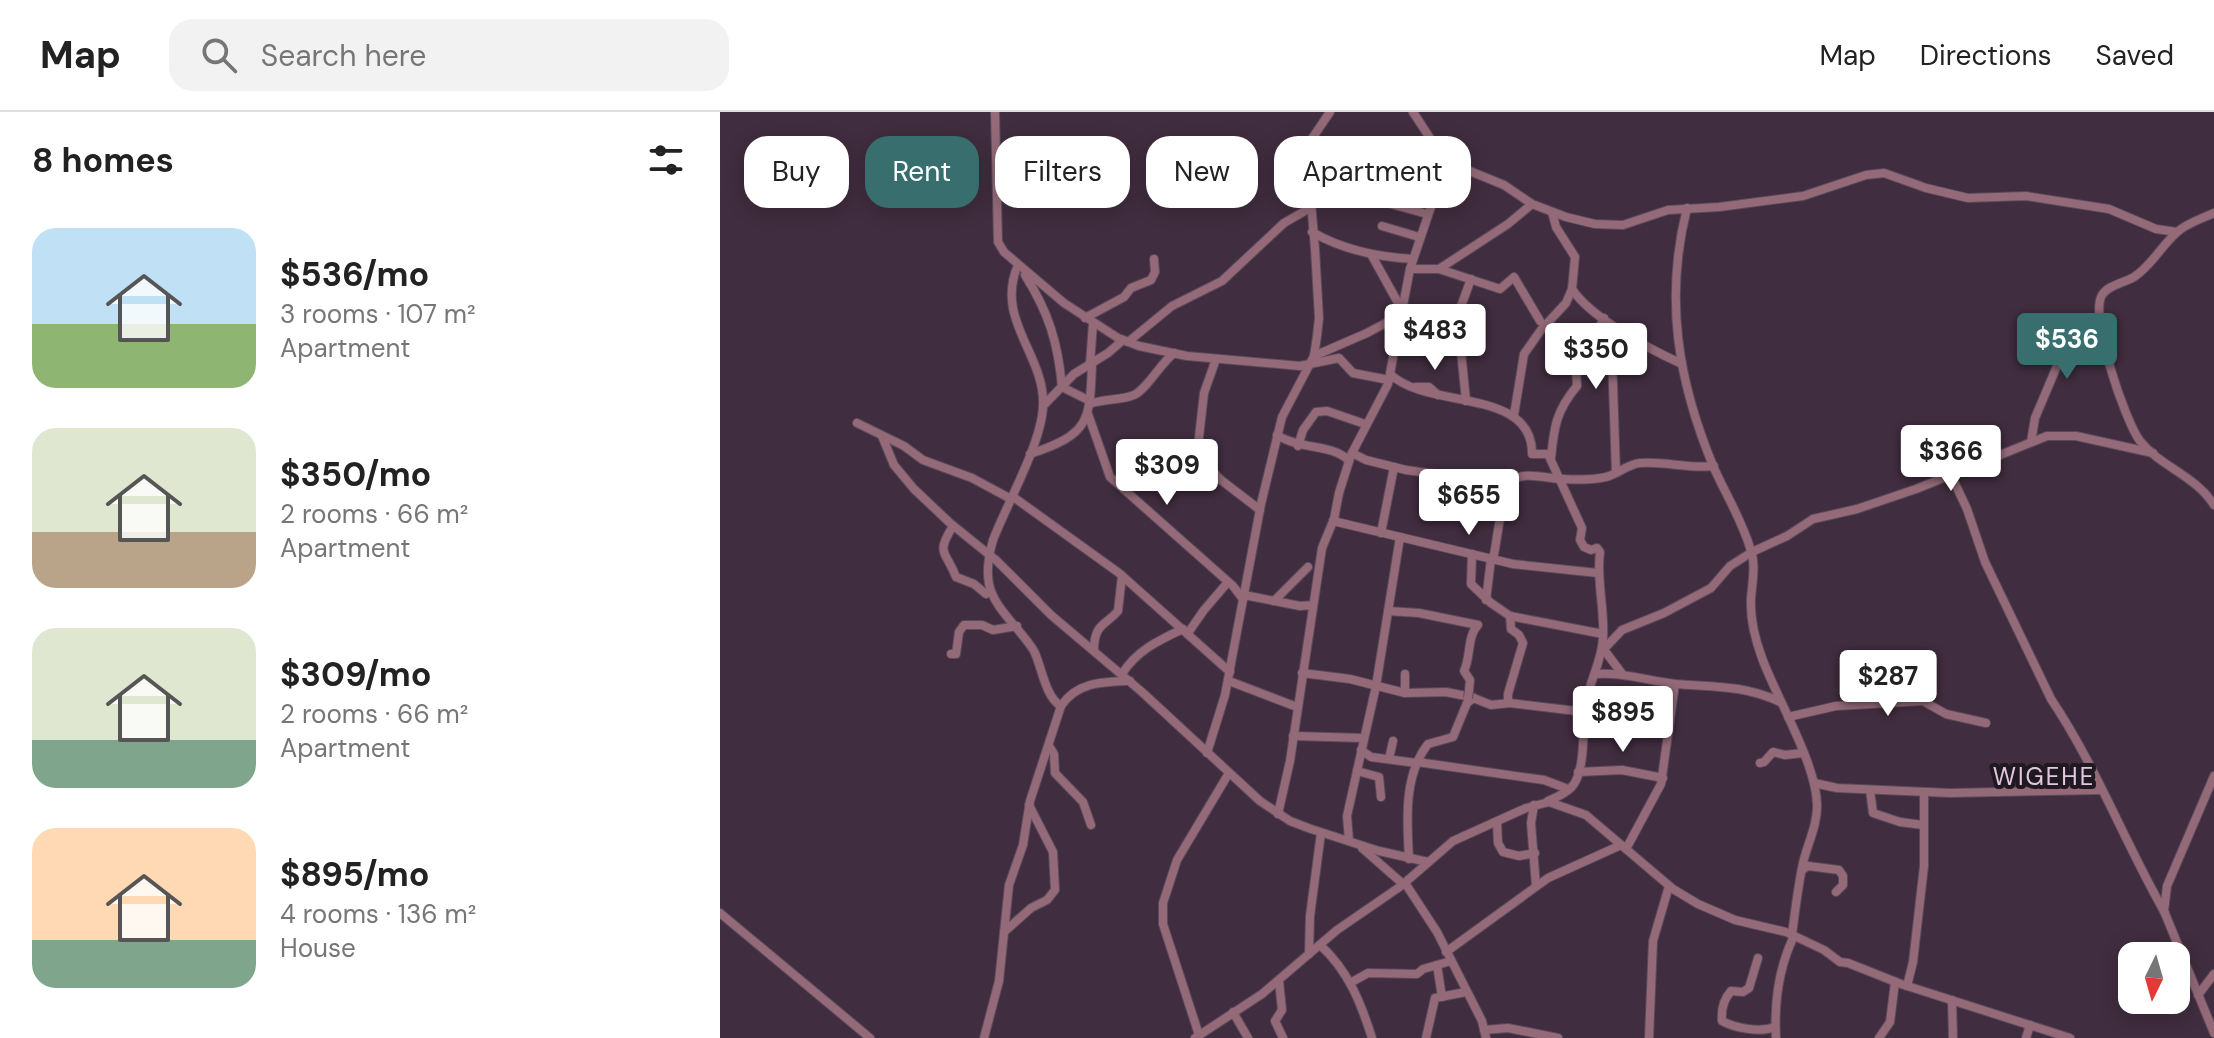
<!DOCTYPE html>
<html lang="en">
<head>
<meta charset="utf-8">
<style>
  body { margin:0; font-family:"DM Sans",sans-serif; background:#f2f2f2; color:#222; height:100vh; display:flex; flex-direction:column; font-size:30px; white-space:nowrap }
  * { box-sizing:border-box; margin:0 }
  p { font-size:26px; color:#767676 }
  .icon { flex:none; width:44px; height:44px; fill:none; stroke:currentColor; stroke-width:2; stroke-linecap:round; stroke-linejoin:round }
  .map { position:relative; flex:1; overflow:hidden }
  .sheet { display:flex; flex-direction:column; background:#fff; width:720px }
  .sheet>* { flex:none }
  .hud { position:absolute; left:24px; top:24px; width:760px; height:72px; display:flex; gap:16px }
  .needle { width:52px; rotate:185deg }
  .tools { position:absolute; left:1398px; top:830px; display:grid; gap:16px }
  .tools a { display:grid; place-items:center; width:72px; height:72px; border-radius:16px; background:#fff; box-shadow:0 4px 20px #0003; font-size:40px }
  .price { position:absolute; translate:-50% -68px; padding:0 18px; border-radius:8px; background:#fff; color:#222; font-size:26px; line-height:52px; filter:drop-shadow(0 2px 4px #0008) }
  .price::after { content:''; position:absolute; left:50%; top:48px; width:24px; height:18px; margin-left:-12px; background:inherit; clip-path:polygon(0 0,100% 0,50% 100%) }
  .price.current { background:#386f6e; color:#fff }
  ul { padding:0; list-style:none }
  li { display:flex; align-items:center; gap:24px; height:200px; padding:0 32px }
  li span { display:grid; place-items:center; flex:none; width:224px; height:160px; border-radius:24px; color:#555 }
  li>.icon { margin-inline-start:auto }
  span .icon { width:96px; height:96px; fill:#fffc; stroke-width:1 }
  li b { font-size:34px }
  h2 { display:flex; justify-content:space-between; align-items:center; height:96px; padding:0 32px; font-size:34px }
  .pill { padding:0 28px; border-radius:24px; background:#fff; box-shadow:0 4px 20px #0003; font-size:28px; line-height:72px }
  .pill.current { background:#386f6e; color:#fff }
  header { display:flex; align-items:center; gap:48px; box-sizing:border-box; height:112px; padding:0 40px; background:#fff; border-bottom:2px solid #e0e0e0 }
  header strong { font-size:38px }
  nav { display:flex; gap:44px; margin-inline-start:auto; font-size:28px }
  .search { width:560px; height:72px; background:#f2f2f2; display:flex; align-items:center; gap:20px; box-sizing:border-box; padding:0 28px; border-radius:24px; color:#767676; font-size:30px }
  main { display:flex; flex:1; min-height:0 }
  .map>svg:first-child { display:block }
</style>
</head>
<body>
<header>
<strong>Map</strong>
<div class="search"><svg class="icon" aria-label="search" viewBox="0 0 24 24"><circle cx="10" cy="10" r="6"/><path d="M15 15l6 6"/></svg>Search here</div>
<nav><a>Map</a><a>Directions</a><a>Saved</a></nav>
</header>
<main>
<section class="sheet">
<h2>8 homes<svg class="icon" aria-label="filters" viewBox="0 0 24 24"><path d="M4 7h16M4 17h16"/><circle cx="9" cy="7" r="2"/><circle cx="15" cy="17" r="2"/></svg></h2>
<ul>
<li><span style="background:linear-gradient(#bfe0f5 60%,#8fb573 0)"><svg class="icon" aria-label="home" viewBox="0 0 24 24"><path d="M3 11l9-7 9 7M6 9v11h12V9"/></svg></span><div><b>$536/mo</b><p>3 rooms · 107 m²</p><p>Apartment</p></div></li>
<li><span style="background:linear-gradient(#dfe7d0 65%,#b9a48a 0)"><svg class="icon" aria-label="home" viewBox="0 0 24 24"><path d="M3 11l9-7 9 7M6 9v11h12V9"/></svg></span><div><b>$350/mo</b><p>2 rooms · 66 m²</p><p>Apartment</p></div></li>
<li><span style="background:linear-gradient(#dfe7d0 70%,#7fa58c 0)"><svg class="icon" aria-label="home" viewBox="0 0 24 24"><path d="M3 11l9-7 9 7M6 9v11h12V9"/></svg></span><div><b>$309/mo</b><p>2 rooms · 66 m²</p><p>Apartment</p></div></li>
<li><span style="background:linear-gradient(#ffd9b3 70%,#7fa58c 0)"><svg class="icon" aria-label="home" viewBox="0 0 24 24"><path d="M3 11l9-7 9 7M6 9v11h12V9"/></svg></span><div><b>$895/mo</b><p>4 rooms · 136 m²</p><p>House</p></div></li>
</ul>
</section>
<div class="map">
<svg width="1494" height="926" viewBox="0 0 1494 926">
  <rect width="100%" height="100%" fill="#402d3f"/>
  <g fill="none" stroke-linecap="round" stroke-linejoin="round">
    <defs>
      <g id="minor">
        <path d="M275,0L278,130L284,140L344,191L398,226L419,234L467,244L580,254L619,246L633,261L669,268"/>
        <path d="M693,0L721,43L730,51L784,73L812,92L846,105L875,112L903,113L948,98L999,95L1083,84L1146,63L1164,61L1206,76L1248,86L1306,84L1389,97L1436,117L1457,120"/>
        <path d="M590,87C618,72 633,73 664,70C683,68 702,64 721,61"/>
        <path d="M671,92L707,102"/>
        <path d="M967,96C944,187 958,270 994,356C1006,383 1023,410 1031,439C1036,453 1032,472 1031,487C1030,506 1035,527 1042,546C1057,587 1096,651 1097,692C1098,712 1087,733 1083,751C1078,774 1075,799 1072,823"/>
        <path d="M1494,101C1483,106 1471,110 1461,117C1443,130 1433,153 1414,165C1404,171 1388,173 1382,183C1369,204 1405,309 1420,329C1441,355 1476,364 1494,393"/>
        <path d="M662,114L699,125"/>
        <path d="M592,120C623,138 657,145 693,147"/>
        <path d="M651,142L682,198L714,205"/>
        <path d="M298,153C274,208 326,243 323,295C321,332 287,392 273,428C269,442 266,457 269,472C274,497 301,517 314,539C322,555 325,585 341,594"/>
        <path d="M690,157H719L780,177L794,165L820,209"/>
        <path d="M719,157L788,112L812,92"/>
        <path d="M305,163C329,201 338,231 342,275L370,289"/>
        <path d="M852,177C870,205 929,237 960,251"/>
        <path d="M365,206L404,185L411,176L431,168L435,160L434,147"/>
        <path d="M408,230L452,194L502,169L564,111L590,96"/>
        <path d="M594,244L647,221L681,203"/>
        <path d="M496,247L484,281L477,343L501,368L540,398"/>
        <path d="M370,252L373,211"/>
        <path d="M670,262C707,298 813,275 812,342H828L862,416L860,428L864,435L871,438L877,436L880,440C876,468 885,497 883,526C882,550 869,569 866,592C862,614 866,654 854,672C849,680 837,685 828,689"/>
        <path d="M696,275H709L718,283"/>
        <path d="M746,289L739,219L725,208L740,197L751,167"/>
        <path d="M369,292C383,287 403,288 414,283C427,277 440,252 454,241"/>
        <path d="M323,294L354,262L388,241L403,228"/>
        <path d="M368,302L390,365L513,474L523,487"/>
        <path d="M794,303L804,242L821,218L846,191L852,177L855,145L836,115L832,100"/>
        <path d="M137,311L184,334L203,348L252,366L291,387"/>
        <path d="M557,323C580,338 615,332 629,349"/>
        <path d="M162,324L174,353L194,377L230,411L277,449L331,503L422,580L540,689L570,709L591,717L659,739L708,750"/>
        <path d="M1311,330L1315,306L1337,254L1380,209"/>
        <path d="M578,334L583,318L596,300L607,299L645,312"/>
        <path d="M632,341L646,348L686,358L787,372"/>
        <path d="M310,342C369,322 370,311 372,251"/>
        <path d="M831,346C834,315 836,299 857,274L856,255C873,244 874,224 884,206"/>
        <path d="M896,361L892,243L919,229"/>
        <path d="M1231,363L1247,397L1265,450L1331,587C1376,654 1405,731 1445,801"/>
        <path d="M292,384L399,461L510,560"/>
        <path d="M613,409L793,452L878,461"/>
        <path d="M233,414C215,443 226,438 236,465L254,472L266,482"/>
        <path d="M661,421L674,355"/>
        <path d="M752,442L751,472L771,491L790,504L883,522"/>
        <path d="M773,447C777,432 782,378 790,370C802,358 828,367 843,367C857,368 873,368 886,365C898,362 908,352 920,351C945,349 969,357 994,354"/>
        <path d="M524,483L580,494L593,493"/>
        <path d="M766,488L771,447"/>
        <path d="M554,489L588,455"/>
        <path d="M668,499L699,501L758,513C747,524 751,545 744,559L750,568L749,579"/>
        <path d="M468,521L484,498L508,470"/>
        <path d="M882,535L903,563"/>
        <path d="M884,537L902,518L944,501L991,476L1010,454L1032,440L1067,424L1093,407L1137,397L1196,377L1327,324H1356L1433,341"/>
        <path d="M374,538C374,512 385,514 398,499L402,464"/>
        <path d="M231,542H236L239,520L244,513H262L273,518L297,514"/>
        <path d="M582,561L630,567L685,581L726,580L751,585L771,593L790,591L865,600"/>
        <path d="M402,562C416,539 439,528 463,517"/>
        <path d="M685,562V581"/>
        <path d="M875,562C903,560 928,569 956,572C992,575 1026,573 1060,590"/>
        <path d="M509,569L577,595"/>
        <path d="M788,591V582L803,531L799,523L791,517L790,504"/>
        <path d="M1068,605L1116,594L1203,589L1226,602L1266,611"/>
        <path d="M573,624L643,626"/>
        <path d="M329,634L334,642L335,661L363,690L371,713"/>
        <path d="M641,638L651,645L696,651"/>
        <path d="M487,641L505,583L541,392L562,305L594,244L597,224L599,206L595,137L587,42L589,31L610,0"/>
        <path d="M669,647L673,629"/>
        <path d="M697,650L824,668L848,677"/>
        <path d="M1040,651L1044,650L1053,640L1065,643L1083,641"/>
        <path d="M637,659L659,665L661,685"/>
        <path d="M858,660L902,658L943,666"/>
        <path d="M1494,664L1447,774L1444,799L1494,921"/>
        <path d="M1094,671L1117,676L1230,681L1381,678"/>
        <path d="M1150,678L1153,701L1180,710L1203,713"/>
        <path d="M814,693L811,711L816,774"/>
        <path d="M558,702L570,649L602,436L614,407L619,381L631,343L668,272L690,157L719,71L724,46"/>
        <path d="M777,710L778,731L783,740L799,744L815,741"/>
        <path d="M629,729L627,704L656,574L680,425"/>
        <path d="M642,736L683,772"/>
        <path d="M906,737L941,672L955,572"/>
        <path d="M689,747C687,709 683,664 708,632L733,625L747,591L754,586"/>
        <path d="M1082,758L1088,754L1119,758L1123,764V773L1116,780"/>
        <path d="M685,771L717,820L762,909L766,926"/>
        <path d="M0,801L150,926"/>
        <path d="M284,820L311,796L327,788L335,778L333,740L309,693"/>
        <path d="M600,833C628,858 641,891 652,926"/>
        <path d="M726,840L828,766L901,733"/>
        <path d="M589,842L590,804L601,721"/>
        <path d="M1038,846L1029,876L1023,880L1011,879C1004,887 1001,898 1002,909C1015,916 1040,921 1055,915"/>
        <path d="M717,853L722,885"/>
        <path d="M559,869L562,898L555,909L563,926"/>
        <path d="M630,871L648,861L697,862L703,857L731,849"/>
        <path d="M1187,874L1193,850L1204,754V680"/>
        <path d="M1478,883L1494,862"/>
        <path d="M1232,888L1233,926"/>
        <path d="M513,900L528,926"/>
        <path d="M764,918L788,916L838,926"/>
        <path d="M479,923L443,812V791L457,748L509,661"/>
        <path d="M264,926L279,869L289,773L303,733L310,689L341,594C357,570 382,570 410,569"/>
        <path d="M475,926L542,882L617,818L681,774L733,729L806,696L829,690L866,703L953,777L978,792L1015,808L1066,820L1104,838L1120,850L1128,851L1181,872L1350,926"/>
        <path d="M706,926L715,886L746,880"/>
        <path d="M929,926L933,829L949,774"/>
        <path d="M1056,926C1054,890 1058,857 1074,824"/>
        <path d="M1159,926L1170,910L1175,870"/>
        <path d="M1306,926L1310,913"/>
      </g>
    </defs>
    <use href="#minor" stroke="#5c4a5b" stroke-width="10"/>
    <use href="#minor" stroke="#946a79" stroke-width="8"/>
    <defs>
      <path id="minor-bridge" d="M748,586L749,579"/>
    </defs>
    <use href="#minor-bridge" stroke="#5c4a5b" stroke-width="10" stroke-linecap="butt"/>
    <use href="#minor-bridge" stroke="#946a79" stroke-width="8"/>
  </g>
  <g text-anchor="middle" stroke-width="8" stroke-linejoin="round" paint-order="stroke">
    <g font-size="24" letter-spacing="2" fill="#e1c8df" stroke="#211921">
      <text x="1324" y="673">WIGEHE</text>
    </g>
  </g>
</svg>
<div class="tools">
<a><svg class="needle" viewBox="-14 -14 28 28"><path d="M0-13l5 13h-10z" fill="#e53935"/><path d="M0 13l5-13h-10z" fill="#767676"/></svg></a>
</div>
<b class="price" style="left:715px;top:260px">$483</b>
<b class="price current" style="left:1347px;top:269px">$536</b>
<b class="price" style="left:876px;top:279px">$350</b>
<b class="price" style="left:1231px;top:381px">$366</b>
<b class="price" style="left:447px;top:395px">$309</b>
<b class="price" style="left:749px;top:425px">$655</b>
<b class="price" style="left:1168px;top:606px">$287</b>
<b class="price" style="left:903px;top:642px">$895</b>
<div class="hud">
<a class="pill">Buy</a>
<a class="pill current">Rent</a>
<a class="pill">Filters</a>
<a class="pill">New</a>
<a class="pill">Apartment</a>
</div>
</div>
</main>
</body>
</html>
